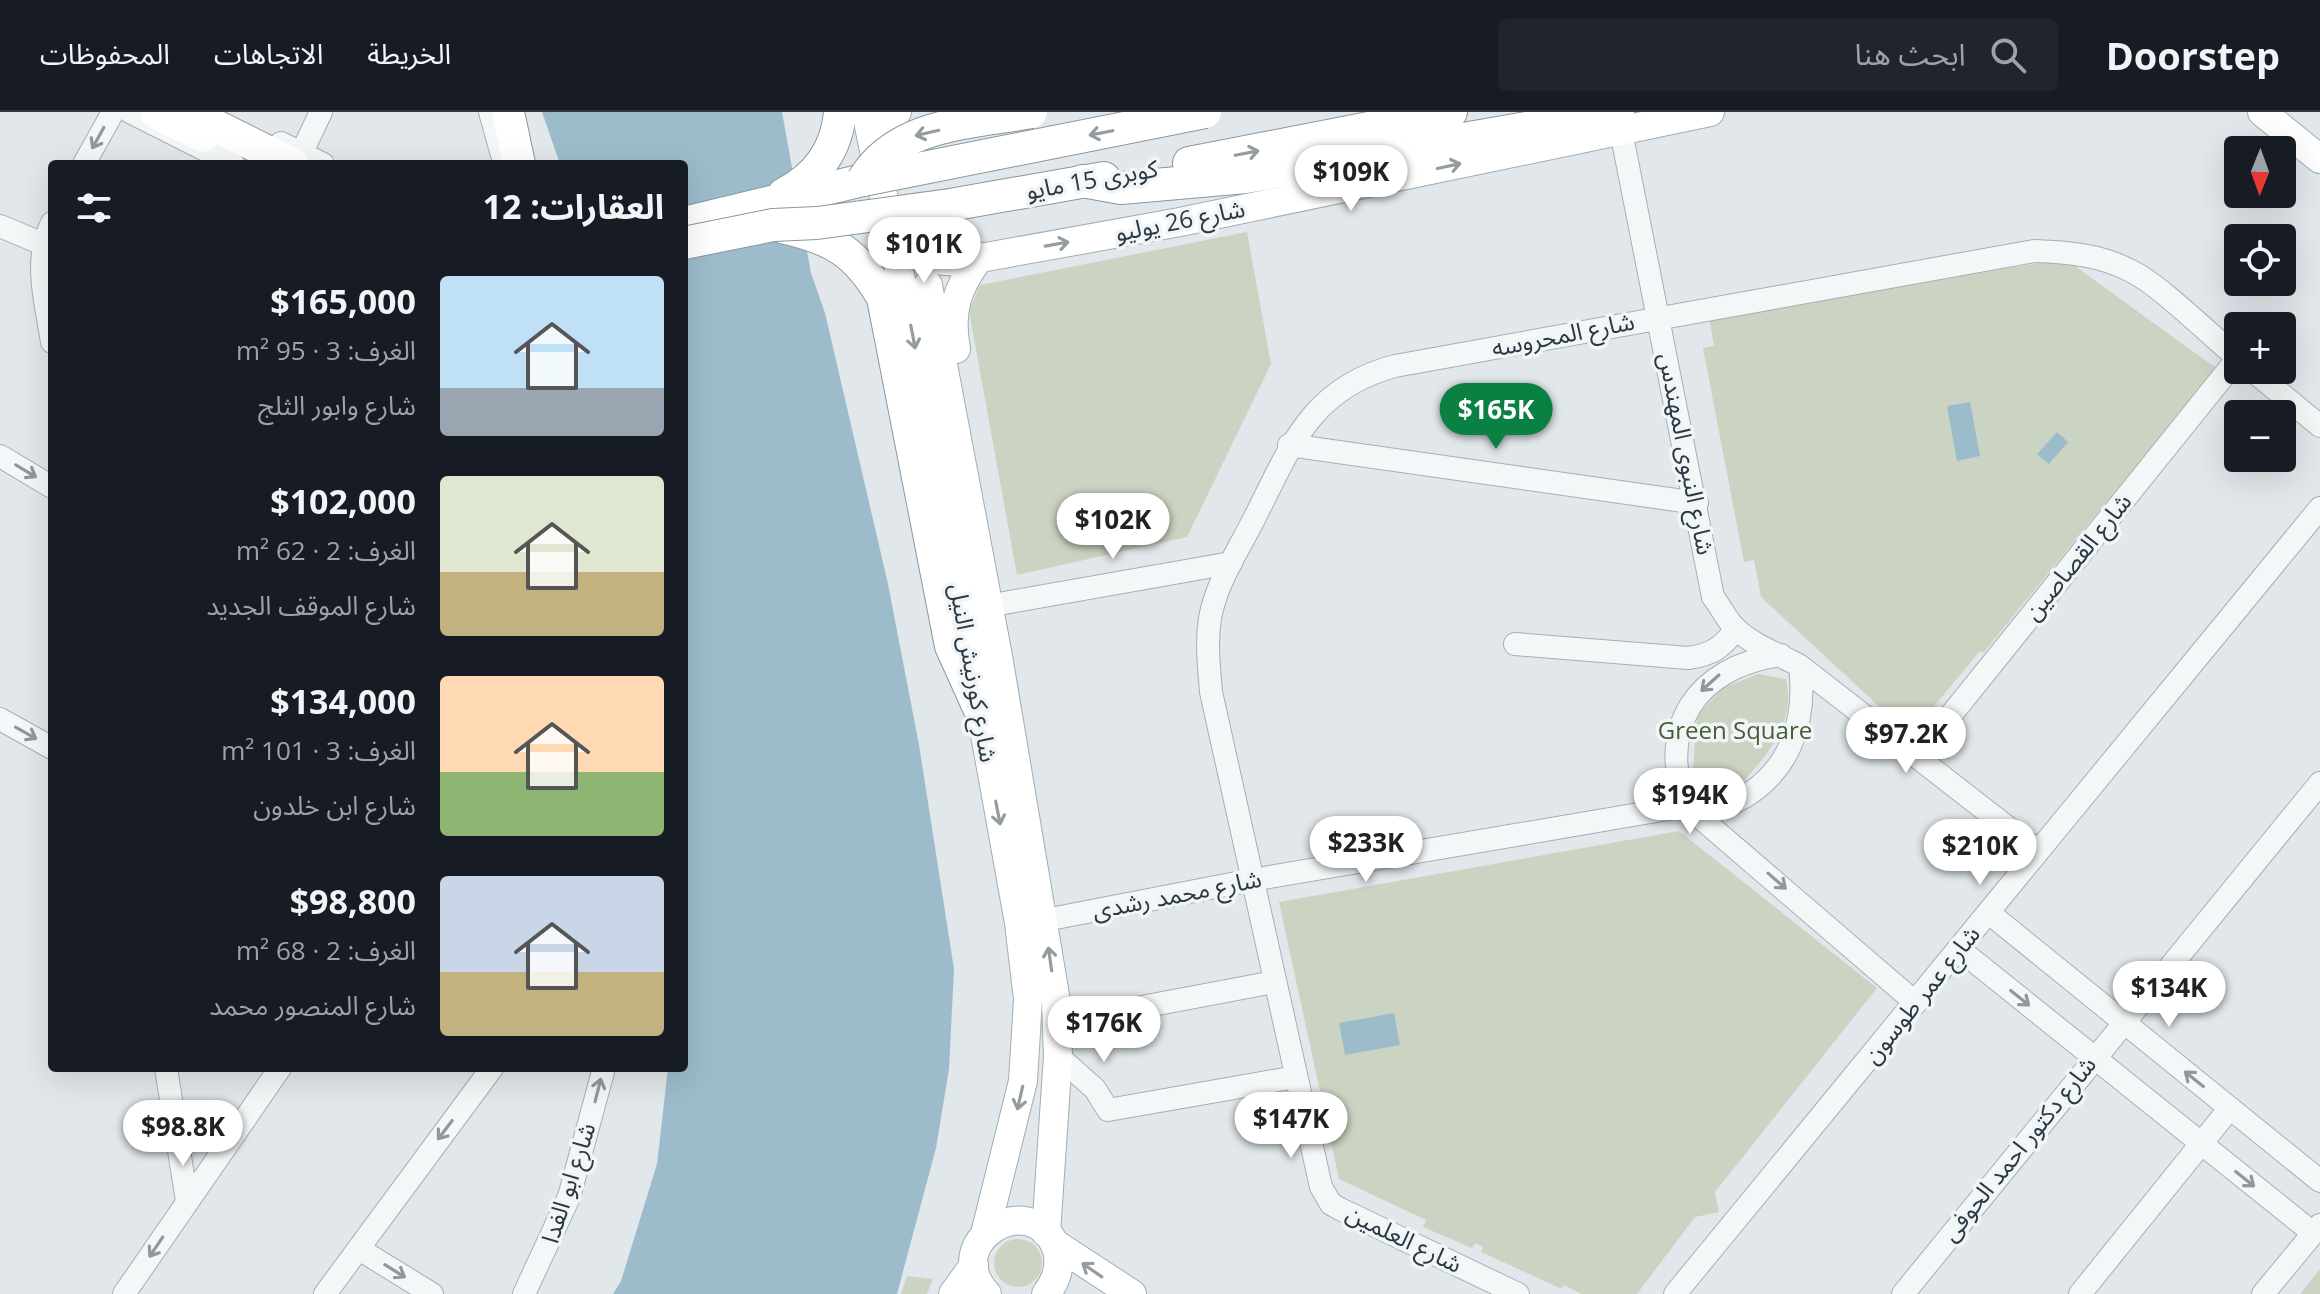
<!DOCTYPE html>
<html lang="ar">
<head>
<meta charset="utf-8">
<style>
  body { margin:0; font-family:"Open Sans","Noto Sans Arabic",sans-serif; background:#20242c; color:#f1f3f6; direction:rtl; height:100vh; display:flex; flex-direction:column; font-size:30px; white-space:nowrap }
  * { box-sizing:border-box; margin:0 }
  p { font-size:26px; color:#9ea1a6 }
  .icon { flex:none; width:44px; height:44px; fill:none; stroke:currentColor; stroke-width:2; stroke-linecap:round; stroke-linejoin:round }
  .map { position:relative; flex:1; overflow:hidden; direction:ltr }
  .details { position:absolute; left:48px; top:48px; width:640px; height:912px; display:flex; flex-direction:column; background:#171b24; border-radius:8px; box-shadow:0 8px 32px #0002; direction:rtl }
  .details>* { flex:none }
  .needle { width:52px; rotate:181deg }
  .fabs { position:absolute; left:2224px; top:24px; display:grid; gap:16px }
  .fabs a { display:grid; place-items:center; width:72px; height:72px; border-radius:8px; background:#171b24; box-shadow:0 8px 32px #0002; font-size:40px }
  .price { position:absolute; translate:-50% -68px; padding:0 18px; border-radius:28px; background:#fff; color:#222; font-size:26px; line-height:52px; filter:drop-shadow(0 2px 4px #0008) }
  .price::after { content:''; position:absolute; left:50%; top:48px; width:24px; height:18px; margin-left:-12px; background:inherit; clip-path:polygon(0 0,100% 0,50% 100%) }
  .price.selected { background:#0b8043; color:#fff }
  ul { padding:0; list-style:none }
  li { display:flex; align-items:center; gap:24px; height:200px; padding:0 24px }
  li span { display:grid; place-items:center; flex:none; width:224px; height:160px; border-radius:8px; color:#555 }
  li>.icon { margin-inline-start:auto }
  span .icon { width:96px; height:96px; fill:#fffc; stroke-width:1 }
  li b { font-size:34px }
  h2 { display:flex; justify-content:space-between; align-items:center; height:96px; padding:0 24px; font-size:34px }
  header { display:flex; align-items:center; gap:48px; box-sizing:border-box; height:112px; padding:0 40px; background:#171b24; border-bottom:2px solid #363941 }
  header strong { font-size:38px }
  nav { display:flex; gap:44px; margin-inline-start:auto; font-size:28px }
  .search { width:560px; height:72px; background:#20242c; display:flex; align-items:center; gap:20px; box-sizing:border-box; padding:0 28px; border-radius:8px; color:#9ea1a6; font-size:30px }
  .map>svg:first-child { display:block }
</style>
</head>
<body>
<header>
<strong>Doorstep</strong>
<div class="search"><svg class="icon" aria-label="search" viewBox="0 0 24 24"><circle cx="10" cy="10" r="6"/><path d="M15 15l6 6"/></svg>ابحث هنا</div>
<nav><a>الخريطة</a><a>الاتجاهات</a><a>المحفوظات</a></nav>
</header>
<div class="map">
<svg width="2320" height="1182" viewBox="0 0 2320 1182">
  <rect width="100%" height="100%" fill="#e1e7ea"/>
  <g fill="#cbd4c2">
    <path d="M1247,120L1271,252L1187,425L1017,463L969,199L980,173Z"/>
    <path d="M2065,147L2216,256L1983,541L1980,539L1910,623L1761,485L1754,448L1744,450L1703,236L1714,234L1709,204Z"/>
    <path d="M1758,562L1786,567C1797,612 1764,648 1734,679L1709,682L1692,671L1697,603L1723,576Z"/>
    <path d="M1679,719L1877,876L1715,1080L1719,1100L1695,1105L1637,1182H1581L1564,1173L1562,1177L1481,1140L1483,1135L1475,1131L1472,1136L1423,1115L1426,1108L1339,1067L1279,790Z"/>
    <circle cx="1018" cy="1151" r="24"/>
    <path d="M2320,1157V1182H2300Z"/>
    <path d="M907,1164L933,1167L927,1182H901Z"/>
  </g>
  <g fill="#9cbccb">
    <path d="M542,0H782L811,161L825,201L888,472L919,633L954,857L949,957L936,1036L897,1182H613L621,1169L657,1052L668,956H684V52H560Z"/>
    <path d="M1970,290L1980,344L1957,349L1947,294Z"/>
    <path d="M2057,320L2068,330L2049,352L2037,342Z"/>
    <path d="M1394,901L1400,933L1345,943L1339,911Z"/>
  </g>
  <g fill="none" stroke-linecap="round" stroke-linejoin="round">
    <path stroke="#bcc4c8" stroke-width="28" stroke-dasharray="28 14" stroke-linecap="butt" d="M900,41L926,160"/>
    <defs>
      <g id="minor">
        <path d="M130,0L233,52"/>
        <path d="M490,0L502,43"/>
        <path d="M1621,19L1713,485C1721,495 1727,509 1736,517C1754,534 1779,542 1800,554C1807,611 1789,663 1735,690C1720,697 1702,704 1687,698C1656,616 1695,555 1781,543"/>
        <path d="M281,31L323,52"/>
        <path d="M301,42L321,0"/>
        <path d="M84,52L113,0"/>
        <path d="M52,111C33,149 46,190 52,230"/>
        <path d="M0,114L43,132"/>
        <path d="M2252,258L2320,314"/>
        <path d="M1289,333L1697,391"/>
        <path d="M0,344L52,375"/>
        <path d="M1004,491L1231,451"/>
        <path d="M1515,532L1688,546C1711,543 1722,536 1736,517"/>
        <path d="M1800,554L2038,739"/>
        <path d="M0,607L52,636"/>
        <path d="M1918,644L2238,246"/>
        <path d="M1696,702L1916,891"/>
        <path d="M1989,801L2320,1069"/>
        <path d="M1045,808L1252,768L1674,696L1687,698"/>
        <path d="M1959,837L2313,1121"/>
        <path d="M1057,911L1274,870"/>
        <path d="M1058,944L1095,977L1108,998L1296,965"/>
        <path d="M166,956L187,1089"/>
        <path d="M359,1137L432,1182"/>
        <path d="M124,1182L280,956"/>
        <path d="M325,1182L492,956"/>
        <path d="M524,1182L569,1085L604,956"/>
        <path d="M1518,1182L1340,1097L1331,1092L1321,1075L1211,580C1209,556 1206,531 1210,506C1217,469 1238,439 1255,405C1291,334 1311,276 1395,254L2034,139C2068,140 2101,143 2131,159C2160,173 2211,224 2238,246"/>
        <path d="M1675,1182L2320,396"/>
        <path d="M1903,1182L2320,671"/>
        <path d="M2080,1182L2230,996"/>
        <path d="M2263,1182L2320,1113"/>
      </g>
      <g id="major">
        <path d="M866,0L916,240L1019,811L1028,887L1023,969L985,1122"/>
        <path d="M2262,0L2320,47"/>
        <path d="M874,35L897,0"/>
        <path d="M892,121C913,143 933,152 964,149L1180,110L1710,0"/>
        <path d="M928,173L998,544L1056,889L1058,944L1046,1121"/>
        <path d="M956,237C949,199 957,175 980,145"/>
        <path d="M1054,1131L1132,1182"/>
        <path d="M953,1182L974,1153"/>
        <path d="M987,1182C938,1129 1032,1075 1056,1135C1062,1153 1057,1168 1046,1182"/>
      </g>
      <g id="highway">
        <path d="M156,0L203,24"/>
        <path d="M188,0L292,52"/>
        <path d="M508,0L519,52"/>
        <path d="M1189,51L1451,0"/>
        <path d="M1082,69L1121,76L1246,65L1618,0"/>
        <path d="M784,82C817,65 837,37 840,0"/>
        <path d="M950,93L1104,66"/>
        <path d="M684,111L863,68"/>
        <path d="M782,115C832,126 857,140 883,186L951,534L979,596"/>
      </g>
    </defs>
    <use href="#minor" stroke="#a6afb4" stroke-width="24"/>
    <use href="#major" stroke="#a0aeb6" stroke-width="30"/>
    <use href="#highway" stroke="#8897a1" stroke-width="34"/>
    <use href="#minor" stroke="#f4f7f8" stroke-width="22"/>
    <use href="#major" stroke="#fff" stroke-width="28"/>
    <use href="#highway" stroke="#fff" stroke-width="32"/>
    <defs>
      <g id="highway-bridge">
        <path d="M863,68L1205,0"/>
        <path d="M863,68C897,11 972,11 1031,0"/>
        <path d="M684,131L773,113L817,111L950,93"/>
      </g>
    </defs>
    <use href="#highway-bridge" stroke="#8897a1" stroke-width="34" stroke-linecap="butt"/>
    <use href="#highway-bridge" stroke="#fff" stroke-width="32"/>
  </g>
  <defs><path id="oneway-shaft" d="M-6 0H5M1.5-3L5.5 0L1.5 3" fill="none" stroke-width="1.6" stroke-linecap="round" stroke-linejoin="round" transform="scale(2)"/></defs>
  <g stroke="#949ca0">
    <use href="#oneway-shaft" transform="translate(927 21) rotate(167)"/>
    <use href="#oneway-shaft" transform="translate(1101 21) rotate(169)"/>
    <use href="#oneway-shaft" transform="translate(1247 41) rotate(-11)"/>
    <use href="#oneway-shaft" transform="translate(1449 54) rotate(-12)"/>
    <use href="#oneway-shaft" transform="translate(1057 132) rotate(-10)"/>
    <use href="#oneway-shaft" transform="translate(913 225) rotate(79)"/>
    <use href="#oneway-shaft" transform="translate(998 701) rotate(79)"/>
    <use href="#oneway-shaft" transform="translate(1050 847) rotate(-98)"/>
    <use href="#oneway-shaft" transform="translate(1020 986) rotate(103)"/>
    <use href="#oneway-shaft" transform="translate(1092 1158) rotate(-145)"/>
  </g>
  <g stroke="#8e989d">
    <use href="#oneway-shaft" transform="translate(98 26) rotate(119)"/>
    <use href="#oneway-shaft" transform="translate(26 359) rotate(31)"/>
    <use href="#oneway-shaft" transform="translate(1710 571) rotate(138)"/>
    <use href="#oneway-shaft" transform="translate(26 621) rotate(29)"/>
    <use href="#oneway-shaft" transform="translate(1777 769) rotate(41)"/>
    <use href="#oneway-shaft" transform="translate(2020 886) rotate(39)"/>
    <use href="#oneway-shaft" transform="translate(2194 967) rotate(-141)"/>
    <use href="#oneway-shaft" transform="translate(598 978) rotate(-76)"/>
    <use href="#oneway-shaft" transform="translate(445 1018) rotate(127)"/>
    <use href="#oneway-shaft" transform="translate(2245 1067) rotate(39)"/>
    <use href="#oneway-shaft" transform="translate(156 1135) rotate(124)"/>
    <use href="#oneway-shaft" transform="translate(395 1159) rotate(32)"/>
  </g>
  <g text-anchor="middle" stroke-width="7" stroke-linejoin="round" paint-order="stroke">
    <g font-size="24" fill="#293842" stroke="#f1f5f7">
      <text transform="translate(1092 68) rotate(-10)" y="8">كوبرى 15 مايو</text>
      <text transform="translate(1180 109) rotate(-11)" y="8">شارع 26 يوليو</text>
      <text transform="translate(1563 223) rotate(-11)" y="8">شارع المحروسه</text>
      <text transform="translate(1686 342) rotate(79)" y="8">شارع النبوى المهندس</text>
      <text transform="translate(2078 445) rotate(-51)" y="8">شارع القصاصين</text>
      <text transform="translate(973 561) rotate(80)" y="8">شارع كورنيش النيل</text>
      <text transform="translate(1177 783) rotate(-11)" y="8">شارع محمد رشدى</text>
      <text transform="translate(1922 883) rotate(-51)" y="8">شارع عمر طوسون</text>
      <text transform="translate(2019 1037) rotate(-51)" y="8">شارع دكتور احمد الحوفى</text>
      <text transform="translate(569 1071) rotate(-72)" y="8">شارع ابو الفدا</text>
      <text transform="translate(1404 1127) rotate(26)" y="8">شارع العلمين</text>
    </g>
    <g font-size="24" fill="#465e36" stroke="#f1f5f7">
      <text x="1735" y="627">Green Square</text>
    </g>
  </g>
</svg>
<div class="fabs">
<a><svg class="needle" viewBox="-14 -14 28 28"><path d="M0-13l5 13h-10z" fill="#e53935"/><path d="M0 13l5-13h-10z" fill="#9ea1a6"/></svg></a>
<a><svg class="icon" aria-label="locate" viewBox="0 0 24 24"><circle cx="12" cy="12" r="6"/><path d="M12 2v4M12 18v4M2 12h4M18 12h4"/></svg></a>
<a>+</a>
<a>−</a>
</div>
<b class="price" style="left:1351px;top:101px">$109K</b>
<b class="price" style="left:924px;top:173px">$101K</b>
<b class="price selected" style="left:1496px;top:339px">$165K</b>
<b class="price" style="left:1113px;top:449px">$102K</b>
<b class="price" style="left:1906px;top:663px">$97.2K</b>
<b class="price" style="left:1690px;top:724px">$194K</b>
<b class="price" style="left:1366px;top:772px">$233K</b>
<b class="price" style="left:1980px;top:775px">$210K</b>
<b class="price" style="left:2169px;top:917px">$134K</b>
<b class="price" style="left:1104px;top:952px">$176K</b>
<b class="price" style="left:1291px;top:1048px">$147K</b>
<b class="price" style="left:183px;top:1056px">$98.8K</b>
<section class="details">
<h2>العقارات: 12<svg class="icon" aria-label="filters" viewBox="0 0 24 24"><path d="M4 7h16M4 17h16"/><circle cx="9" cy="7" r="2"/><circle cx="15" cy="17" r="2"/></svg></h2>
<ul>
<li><span style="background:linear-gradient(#bfe0f5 70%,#9aa5b1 0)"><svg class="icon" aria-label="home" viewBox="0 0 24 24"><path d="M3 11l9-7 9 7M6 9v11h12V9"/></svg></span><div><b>$165,000</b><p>الغرف: 3 · 95 m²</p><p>شارع وابور الثلج</p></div></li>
<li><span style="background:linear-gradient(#dfe7d0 60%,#c2b280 0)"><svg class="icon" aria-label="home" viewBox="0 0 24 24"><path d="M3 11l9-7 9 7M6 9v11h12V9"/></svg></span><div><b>$102,000</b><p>الغرف: 2 · 62 m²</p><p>شارع الموقف الجديد</p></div></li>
<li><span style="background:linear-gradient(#ffd9b3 60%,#8fb573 0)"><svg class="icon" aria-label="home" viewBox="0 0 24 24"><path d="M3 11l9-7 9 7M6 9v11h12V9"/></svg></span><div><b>$134,000</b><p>الغرف: 3 · 101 m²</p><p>شارع ابن خلدون</p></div></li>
<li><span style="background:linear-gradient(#c9d6e8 60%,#c2b280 0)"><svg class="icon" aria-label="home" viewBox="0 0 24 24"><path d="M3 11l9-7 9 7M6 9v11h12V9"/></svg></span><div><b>$98,800</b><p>الغرف: 2 · 68 m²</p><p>شارع المنصور محمد</p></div></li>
</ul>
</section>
</div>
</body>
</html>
